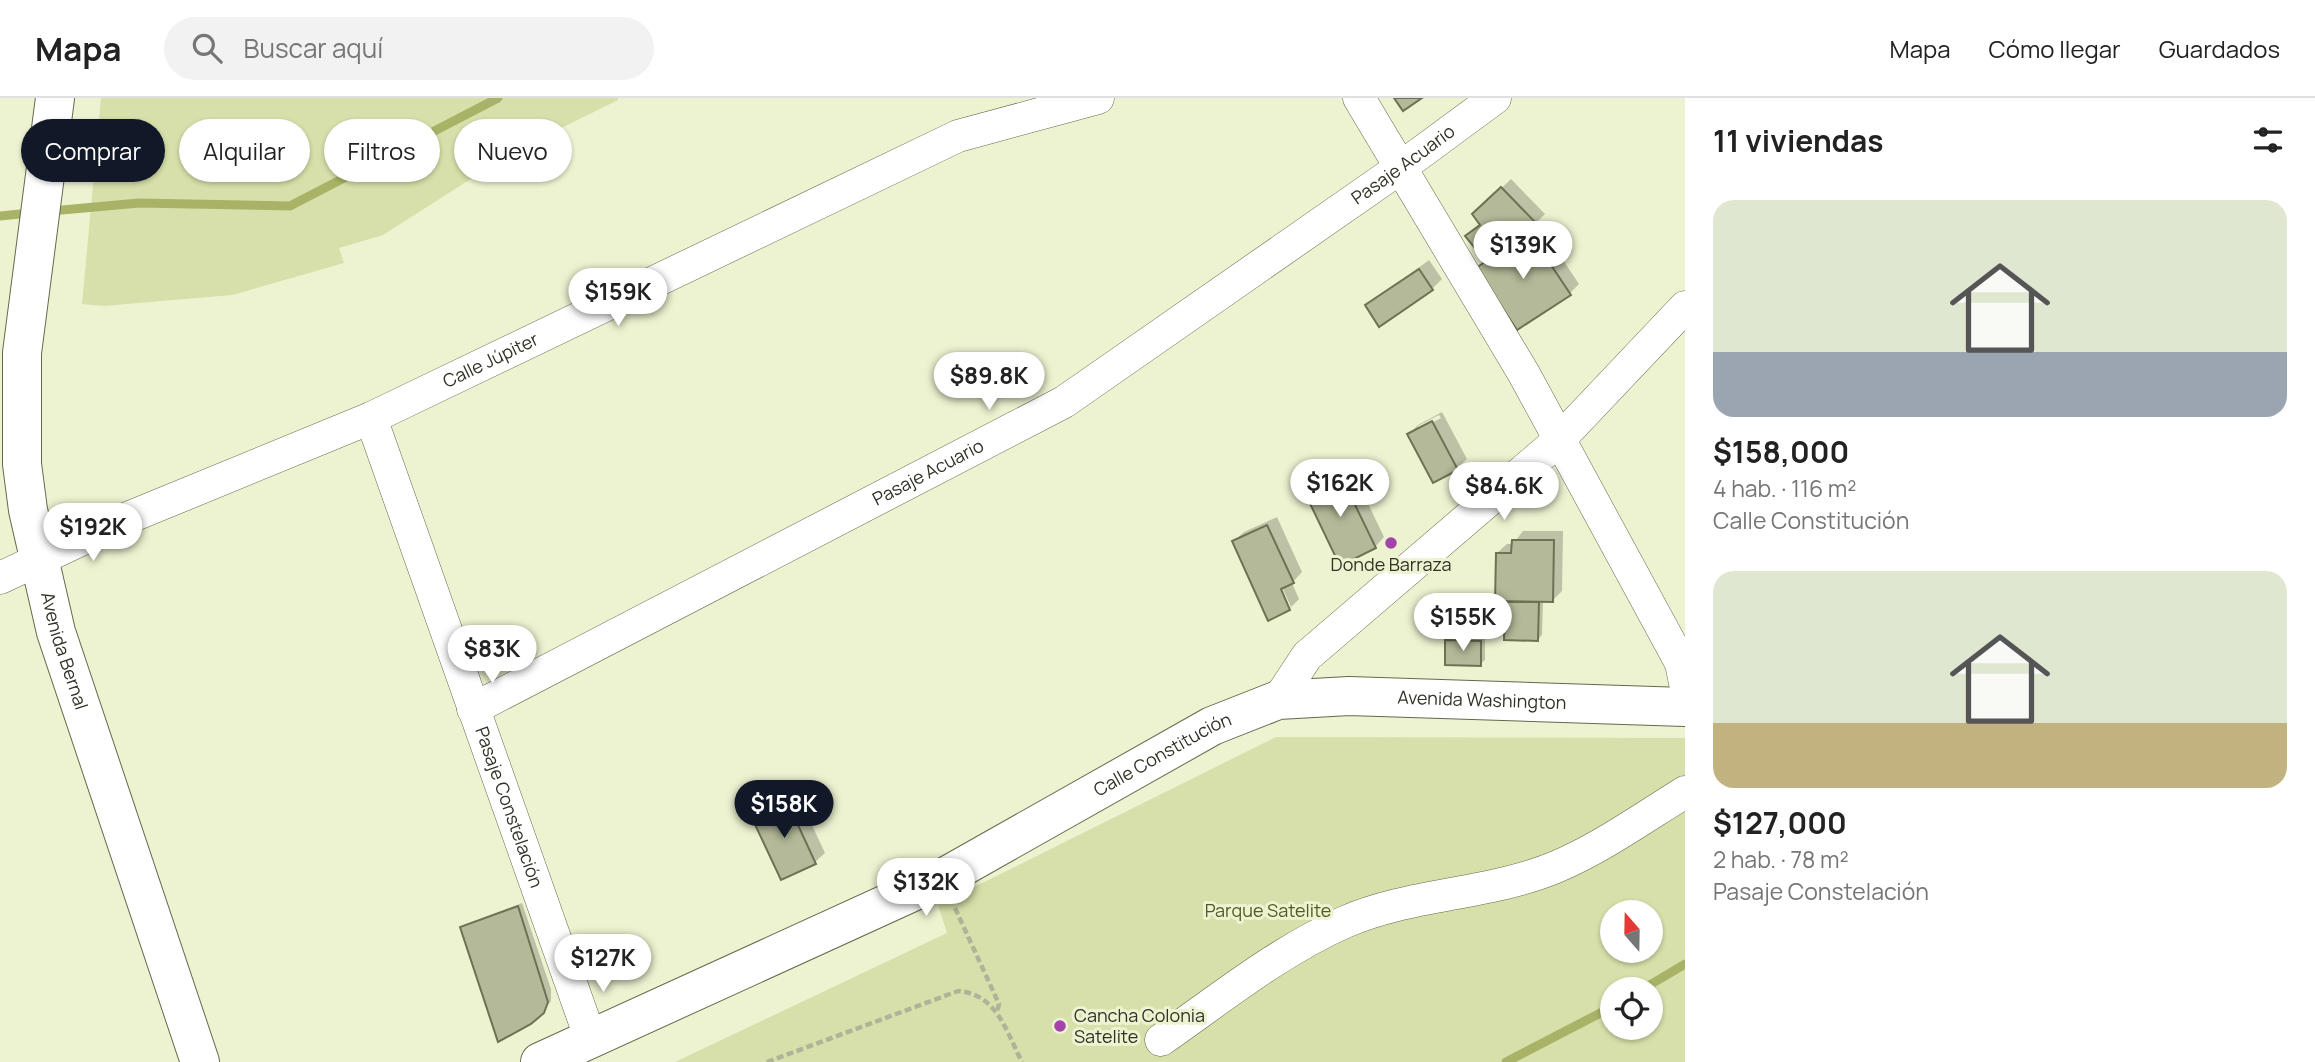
<!DOCTYPE html>
<html lang="es">
<head>
<meta charset="utf-8">
<style>
  body { margin:0; font-family:Manrope,sans-serif; background:#f2f2f2; color:#222; height:100vh; display:flex; flex-direction:column; font-size:26px; white-space:nowrap }
  * { box-sizing:border-box; margin:0 }
  p { font-size:23px; color:#767676 }
  .icon { flex:none; width:38px; height:38px; fill:none; stroke:currentColor; stroke-width:2; stroke-linecap:round; stroke-linejoin:round }
  .map { position:relative; flex:1; overflow:hidden }
  .side { display:flex; flex-direction:column; background:#fff; width:630px }
  .side>* { flex:none }
  .banner { position:absolute; left:21px; top:21px; width:665px; height:63px; display:flex; gap:14px }
  .needle { width:46px; rotate:340deg }
  .tools { position:absolute; left:1600px; top:802px; display:grid; gap:14px }
  .tools a { display:grid; place-items:center; width:63px; height:63px; border-radius:50%; background:#fff; box-shadow:0 2px 5px #0004; font-size:35px }
  .price { position:absolute; translate:-50% -60px; padding:0 16px; border-radius:24px; background:#fff; color:#222; font-size:23px; line-height:46px; filter:drop-shadow(0 2px 4px #0008) }
  .price::after { content:''; position:absolute; left:50%; top:42px; width:21px; height:16px; margin-left:-10px; background:inherit; clip-path:polygon(0 0,100% 0,50% 100%) }
  .price.selected { background:#111827; color:#fff }
  ul { padding:0; list-style:none }
  li { display:grid; align-content:center; gap:14px; height:371px; padding:0 28px }
  li span { display:grid; place-items:center; height:217px; border-radius:21px; color:#555 }
  li>.icon { margin-inline-start:auto }
  span .icon { width:126px; height:126px; fill:#fffc; stroke-width:1 }
  li b { font-size:30px }
  h2 { display:flex; justify-content:space-between; align-items:center; height:84px; padding:0 28px; font-size:30px }
  .chip { padding:0 24px; border-radius:32px; background:#fff; box-shadow:0 2px 5px #0004; font-size:24px; line-height:63px }
  .chip.selected { background:#111827; color:#fff }
  header { display:flex; align-items:center; gap:42px; box-sizing:border-box; height:98px; padding:0 35px; background:#fff; border-bottom:2px solid #e0e0e0 }
  header strong { font-size:33px }
  nav { display:flex; gap:38px; margin-inline-start:auto; font-size:24px }
  .search { width:490px; height:63px; background:#f2f2f2; display:flex; align-items:center; gap:18px; box-sizing:border-box; padding:0 24px; border-radius:38px; color:#767676; font-size:26px }
  main { display:flex; flex:1; min-height:0 }
  .map>svg:first-child { display:block }
</style>
</head>
<body>
<header>
<strong>Mapa</strong>
<div class="search"><svg class="icon" aria-label="search" viewBox="0 0 24 24"><circle cx="10" cy="10" r="6"/><path d="M15 15l6 6"/></svg>Buscar aquí</div>
<nav><a>Mapa</a><a>Cómo llegar</a><a>Guardados</a></nav>
</header>
<main>
<div class="map">
<svg width="1685" height="964" viewBox="0 0 1685 964">
  <rect width="100%" height="100%" fill="#edf3d1"/>
  <g fill="#d7e0aa" fill-rule="evenodd">
    <path d="M101,0H618V2L513,54L383,137L339,150L344,165L232,197L104,208L82,206Z"/>
    <path d="M1276,639L1685,640V964H675L947,835L938,807ZM1612,814H1650V852H1612ZM1612,891H1650V929H1612Z"/>
  </g>
  <g fill="#0003" fill-rule="evenodd">
    <path d="M1511,81L1545,116L1532,129L1539,126L1579,186L1569,196L1478,170L1501,151L1493,144L1467,138L1481,126L1484,107Z"/>
    <path d="M1429,162L1442,181L1432,191L1367,208Z"/>
    <path d="M1442,314L1467,361L1457,370L1433,383L1409,336L1418,327ZM1439,317L1441,320L1418,332V328Z"/>
    <path d="M1349,366L1384,439L1375,449L1305,392L1315,382Z"/>
    <path d="M1277,419L1302,474L1292,485L1299,501L1289,511L1269,520L1234,443L1244,434ZM1279,482L1291,509H1287L1275,484Z"/>
    <path d="M1523,433H1563L1562,493L1552,503L1543,502L1542,537L1537,542L1507,504L1510,502L1497,455L1507,446H1513Z"/>
    <path d="M1451,538L1485,539V562L1480,566L1447,543Z"/>
    <path d="M796,693L825,755L815,764L782,780L753,718L763,709Z"/>
    <path d="M522,805L551,891V903L542,914L462,829Z"/>
  </g>
  <g fill="none" stroke-linecap="round" stroke-linejoin="round">
    <g stroke="#a8b367" stroke-width="9">
      <path d="M51,113L139,105L290,108L498,0"/>
      <path d="M0,118L30,115"/>
      <path d="M1643,891L1685,866"/>
      <path d="M1506,964L1612,909"/>
    </g>
  </g>
  <g fill="#b4b999" stroke="#6e7255" stroke-width="2">
    <path d="M1394,0H1422L1403,13Z"/>
    <path d="M1501,89L1537,126L1500,152L1493,146L1478,154L1465,138L1480,127L1472,116Z"/>
    <path d="M1529,134L1571,197L1517,232L1476,170Z"/>
    <path d="M1419,171L1433,192L1379,229L1365,207Z"/>
    <path d="M1432,323L1458,372L1433,385L1407,336Z"/>
    <path d="M1339,374L1376,450L1340,468L1303,391Z"/>
    <path d="M1267,427L1294,485L1281,491L1290,512L1268,523L1232,443Z"/>
    <path d="M1512,442H1554L1553,504L1495,503L1496,455H1511Z"/>
    <path d="M1505,504H1539L1538,543L1504,542Z"/>
    <path d="M1445,542L1481,543V568L1445,567Z"/>
    <path d="M786,701L816,766L781,782L751,718Z"/>
    <path d="M518,808L548,904L544,915L531,926L498,944L460,829Z"/>
  </g>
  <g fill="none" stroke-linecap="round" stroke-linejoin="round">
    <defs>
      <g id="minor">
        <path d="M1359,0L1524,276L1681,565L1685,585"/>
        <path id="s1" d="M371,320L590,939"/>
        <path id="s2" d="M0,480L125,421L371,320L958,38L1098,0"/>
        <path d="M1278,602L1307,558L1558,343L1685,209"/>
        <path id="s3" d="M473,611L1064,304L1400,70L1495,0"/>
        <path d="M1161,942C1220,901 1279,853 1345,824C1411,795 1489,797 1556,769C1601,750 1643,720 1685,694"/>
      </g>
      <g id="major">
        <path id="s4" d="M55,0L22,255V366L28,412L56,534L200,964"/>
        <path id="s5" d="M540,964L941,781L1212,628L1278,602L1349,598L1685,609"/>
      </g>
    </defs>
    <use href="#minor" stroke="#65694c" stroke-width="33"/>
    <use href="#major" stroke="#65694c" stroke-width="40"/>
    <g stroke="#afb498" stroke-width="4.5" stroke-dasharray="7 3.5" stroke-linecap="butt">
      <path d="M955,810L999,906L997,914"/>
      <path d="M767,964L958,893C997,896 1006,933 1022,964"/>
    </g>
    <use href="#minor" stroke="#fff" stroke-width="32"/>
    <use href="#major" stroke="#fff" stroke-width="38"/>
  </g>
  <g fill="#a443ab" stroke="#edf3d1" stroke-width="2.5">
    <circle cx="1391" cy="445" r="7"/>
    <circle cx="1060" cy="928" r="7"/>
  </g>
  <g text-anchor="middle" stroke-width="6" stroke-linejoin="round" paint-order="stroke">
    <g font-size="18" fill="#2f3225" stroke="#edf3d1">
      <text dy="6" stroke="none"><textPath href="#s3" startOffset="1080">Pasaje Acuario</textPath></text>
      <text dy="6" stroke="none"><textPath href="#s2" startOffset="537">Calle Júpiter</textPath></text>
      <text dy="6" stroke="none"><textPath href="#s3" startOffset="513">Pasaje Acuario</textPath></text>
      <text dy="6" stroke="none"><textPath href="#s4" startOffset="560">Avenida Bernal</textPath></text>
      <text dy="6" stroke="none"><textPath href="#s5" startOffset="1027">Avenida Washington</textPath></text>
      <text dy="6" stroke="none"><textPath href="#s5" startOffset="695">Calle Constitución</textPath></text>
      <text dy="6" stroke="none"><textPath href="#s1" startOffset="413">Pasaje Constelación</textPath></text>
    </g>
    <g font-size="18" fill="#2f3225" stroke="#edf3d1">
      <text x="1391" y="473">Donde Barraza</text>
      <text x="1074" y="924" text-anchor="start">Cancha Colonia<tspan x="1074" dy="21">Satelite</tspan></text>
    </g>
    <g font-size="18" fill="#535a22" stroke="#edf3d1">
      <text x="1268" y="819">Parque Satelite</text>
    </g>
  </g>
</svg>
<div class="tools">
<a><svg class="needle" viewBox="-14 -14 28 28"><path d="M0-13l5 13h-10z" fill="#e53935"/><path d="M0 13l5-13h-10z" fill="#767676"/></svg></a>
<a><svg class="icon" aria-label="locate" viewBox="0 0 24 24"><circle cx="12" cy="12" r="6"/><path d="M12 2v4M12 18v4M2 12h4M18 12h4"/></svg></a>
</div>
<b class="price" style="left:1523px;top:183px">$139K</b>
<b class="price" style="left:618px;top:230px">$159K</b>
<b class="price" style="left:989px;top:314px">$89.8K</b>
<b class="price" style="left:1340px;top:421px">$162K</b>
<b class="price" style="left:1504px;top:424px">$84.6K</b>
<b class="price" style="left:93px;top:465px">$192K</b>
<b class="price" style="left:1463px;top:555px">$155K</b>
<b class="price" style="left:492px;top:587px">$83K</b>
<b class="price selected" style="left:784px;top:742px">$158K</b>
<b class="price" style="left:926px;top:820px">$132K</b>
<b class="price" style="left:603px;top:896px">$127K</b>
<div class="banner">
<a class="chip selected">Comprar</a>
<a class="chip">Alquilar</a>
<a class="chip">Filtros</a>
<a class="chip">Nuevo</a>
</div>
</div>
<section class="side">
<h2>11 viviendas<svg class="icon" aria-label="filters" viewBox="0 0 24 24"><path d="M4 7h16M4 17h16"/><circle cx="9" cy="7" r="2"/><circle cx="15" cy="17" r="2"/></svg></h2>
<ul>
<li><span style="background:linear-gradient(#dfe7d0 70%,#9aa5b1 0)"><svg class="icon" aria-label="home" viewBox="0 0 24 24"><path d="M3 11l9-7 9 7M6 9v11h12V9"/></svg></span><div><b>$158,000</b><p>4 hab. · 116 m²</p><p>Calle Constitución</p></div></li>
<li><span style="background:linear-gradient(#dfe7d0 70%,#c2b280 0)"><svg class="icon" aria-label="home" viewBox="0 0 24 24"><path d="M3 11l9-7 9 7M6 9v11h12V9"/></svg></span><div><b>$127,000</b><p>2 hab. · 78 m²</p><p>Pasaje Constelación</p></div></li>
</ul>
</section>
</main>
</body>
</html>
